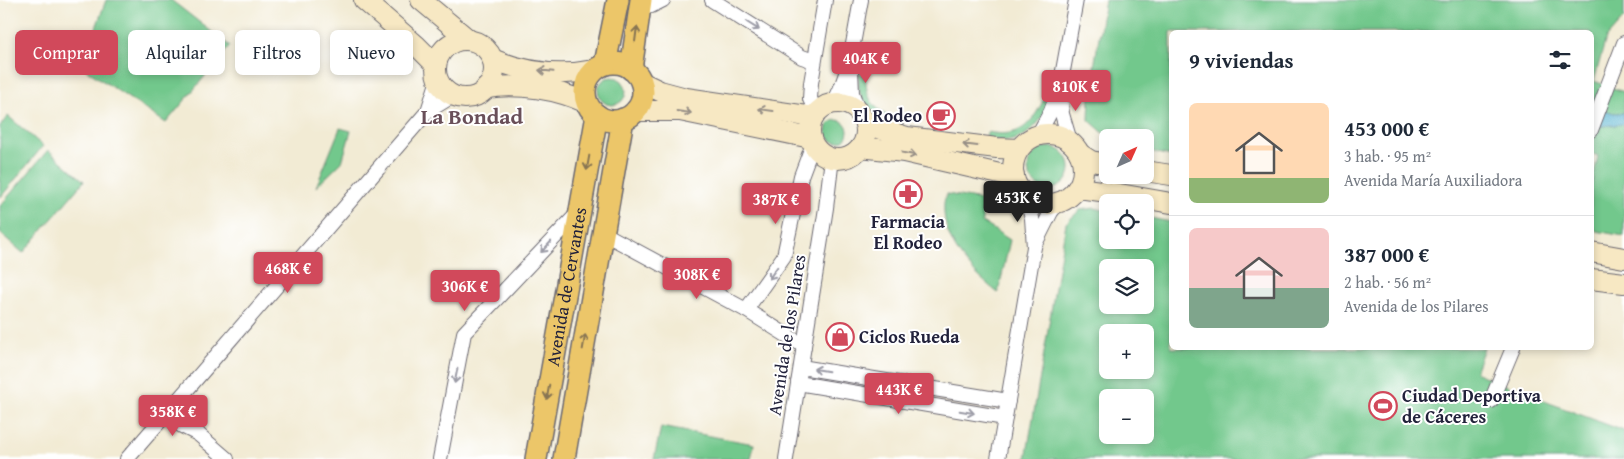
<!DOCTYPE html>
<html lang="es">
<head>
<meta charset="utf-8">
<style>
  body { margin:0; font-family:"Gentium Book Plus",serif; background:#f2f2f3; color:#1f2937; height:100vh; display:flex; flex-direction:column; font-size:19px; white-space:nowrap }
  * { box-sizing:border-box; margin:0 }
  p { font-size:16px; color:#747a83 }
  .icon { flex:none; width:28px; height:28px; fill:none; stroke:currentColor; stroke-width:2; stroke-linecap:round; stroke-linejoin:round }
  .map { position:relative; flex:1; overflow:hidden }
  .drawer { position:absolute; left:1169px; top:30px; width:425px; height:320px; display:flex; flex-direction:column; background:#fff; border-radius:8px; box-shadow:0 2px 8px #0003 }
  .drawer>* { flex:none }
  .hud { position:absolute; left:15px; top:30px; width:475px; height:45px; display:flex; gap:10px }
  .needle { width:32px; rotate:45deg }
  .tools { position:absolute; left:1099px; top:129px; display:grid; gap:10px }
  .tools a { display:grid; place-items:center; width:55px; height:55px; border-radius:8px; background:#fff; box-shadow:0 2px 8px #0003; font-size:25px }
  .price { position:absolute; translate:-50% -42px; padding:0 11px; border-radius:5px; background:#d1495b; color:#fff; font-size:16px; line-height:32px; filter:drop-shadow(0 1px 2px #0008) }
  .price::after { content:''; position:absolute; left:50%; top:30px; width:15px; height:11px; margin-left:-8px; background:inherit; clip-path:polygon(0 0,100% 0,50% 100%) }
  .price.current { background:#222; color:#fff }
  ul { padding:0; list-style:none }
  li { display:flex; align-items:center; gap:15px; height:125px; padding:0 20px }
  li+li { border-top:1px solid #e0e1e3 }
  li span { display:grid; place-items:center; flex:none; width:140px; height:100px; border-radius:8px; color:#555 }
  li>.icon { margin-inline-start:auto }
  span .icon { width:60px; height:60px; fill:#fffc; stroke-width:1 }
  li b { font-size:21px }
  h2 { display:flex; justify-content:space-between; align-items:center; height:60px; padding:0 20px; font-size:21px }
  .chip { padding:0 18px; border-radius:8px; background:#fff; box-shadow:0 2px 8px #0003; font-size:18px; line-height:45px }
  .chip.current { background:#d1495b; color:#fff }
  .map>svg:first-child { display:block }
</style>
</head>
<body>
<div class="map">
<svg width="1624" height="459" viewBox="0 0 1624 459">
  <rect width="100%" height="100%" fill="#fff"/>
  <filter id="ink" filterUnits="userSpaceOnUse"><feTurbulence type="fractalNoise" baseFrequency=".02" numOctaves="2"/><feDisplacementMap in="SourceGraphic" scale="10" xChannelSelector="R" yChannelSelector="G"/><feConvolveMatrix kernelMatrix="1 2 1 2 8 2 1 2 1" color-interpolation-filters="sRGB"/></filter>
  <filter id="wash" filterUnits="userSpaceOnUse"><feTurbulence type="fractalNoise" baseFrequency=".0096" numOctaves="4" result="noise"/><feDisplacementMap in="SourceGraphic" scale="20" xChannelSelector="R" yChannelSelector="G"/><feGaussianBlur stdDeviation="1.12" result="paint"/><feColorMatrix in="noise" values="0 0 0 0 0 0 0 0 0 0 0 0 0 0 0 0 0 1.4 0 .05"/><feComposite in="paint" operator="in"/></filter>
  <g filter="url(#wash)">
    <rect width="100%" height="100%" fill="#f2ebd4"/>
    <g fill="#72c88c" stroke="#4a7564" fill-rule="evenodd">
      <path d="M106,0H171L230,46L166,123L82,67Z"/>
      <path d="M1105,0H1624V18L1606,38L1594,81L1624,92V113H1614L1591,106V32H1171V156L1145,150V138L1108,137L1089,120L1090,92Z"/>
      <path d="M858,73L866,75C865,100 875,111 898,120V125C883,119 865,111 860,93C858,87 859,80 858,73Z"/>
      <circle cx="612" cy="91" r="14"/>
      <path d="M1044,99L1050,102C1043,120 1028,139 1007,141C1000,141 993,139 986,138L987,132C1019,138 1030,127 1044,99Z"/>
      <path d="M8,116L43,146L0,198V126Z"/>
      <circle cx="837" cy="131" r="11"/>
      <path d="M1624,124V236L1596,231L1591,224V188L1598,156L1591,153V127Z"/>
      <path d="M340,128L351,131L342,162L316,187Z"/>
      <circle cx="1049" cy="168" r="21"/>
      <path d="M48,150L84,181L23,253L0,233V206Z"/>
      <path d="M947,194L982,200V222L1010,240L998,293C972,272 947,248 944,213C944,206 943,201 947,194Z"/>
      <path d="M1095,208L1107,211L1108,240H1145V217L1171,222V348H1484L1475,372L1523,393L1624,431V459H1026L1066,223L1080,210ZM1108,268H1145V305H1108ZM1108,332H1145V370H1108ZM1108,398H1145V435H1108Z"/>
      <path d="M661,427L754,444L751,459H654Z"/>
    </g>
    <path fill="#4eafcd" stroke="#386884" d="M1591,106L1614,113H1624V124L1591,127Z"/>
  </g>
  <g filter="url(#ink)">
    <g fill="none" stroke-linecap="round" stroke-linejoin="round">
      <defs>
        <g id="street">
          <path d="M712,0L802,57L814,61"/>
          <path d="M640,8L651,6L663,0"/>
          <path d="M851,70L852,93L859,113"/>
          <path d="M1060,90L1062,114L1070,141"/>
          <path d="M833,104C851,73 854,35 861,0"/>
          <path d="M428,111L438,80"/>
          <path d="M817,113L810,99L811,83L825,0"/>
          <path d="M1591,130L1624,43"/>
          <path d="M1038,135L1051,111L1060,87L1076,0"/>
          <path d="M603,233L746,310L804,346"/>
          <path d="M1034,246L1051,212L1059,202"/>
          <path d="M746,310L784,256L801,176L813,144"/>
          <path d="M801,367L1008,401"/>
          <path d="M798,383L1005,418"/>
          <path d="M1491,401L1513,348"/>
          <path d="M176,402L191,420L198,434"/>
          <path d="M167,414L182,426L198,434L227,459"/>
          <path d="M127,459L428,111L454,95"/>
          <path d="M440,459L464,333L579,212"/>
          <path d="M786,459L826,208L832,158"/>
          <path d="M998,459L1034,247L1032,218L1025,195"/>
        </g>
        <g id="secondary">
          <path d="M364,0L416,45L436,65"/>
          <path d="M421,0L469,40"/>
          <circle cx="465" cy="69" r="29"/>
          <path d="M492,59C524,72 560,77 594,70"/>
          <path d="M641,82L660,91L686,98L814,117"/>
          <path d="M486,88C519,83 557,89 587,103"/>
          <circle cx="838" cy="131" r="28"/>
          <path d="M635,111H680L811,138"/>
          <path d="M865,124L907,137L997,148L1019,149"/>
          <circle cx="1048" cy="169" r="35"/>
          <path d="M861,147L904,152L1004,175H1014"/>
          <path d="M1080,154L1091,161L1108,164"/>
          <path d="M1145,171L1171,175"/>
          <path d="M1078,188L1108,192L1171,203"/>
          <path d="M1591,252L1624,258"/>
          <path d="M1591,279L1624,283"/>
        </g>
        <g id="primary">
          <circle cx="614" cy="92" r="29"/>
          <path d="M605,64L618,0"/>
          <path d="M631,69L641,0"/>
          <path id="s1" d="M536,459L597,115"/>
          <path d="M564,459L623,119"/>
        </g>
      </defs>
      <use href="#street" stroke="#6b6871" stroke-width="16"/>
      <use href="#secondary" stroke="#6b6871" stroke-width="22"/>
      <use href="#primary" stroke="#6b6871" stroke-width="24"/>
      <use href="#street" stroke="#fff" stroke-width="14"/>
      <use href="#secondary" stroke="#f7e8c3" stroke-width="20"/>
      <use href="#primary" stroke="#ecc669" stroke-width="21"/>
    </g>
    <defs><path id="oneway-shaft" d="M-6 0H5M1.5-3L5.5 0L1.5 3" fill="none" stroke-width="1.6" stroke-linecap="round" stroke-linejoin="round" transform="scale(1.25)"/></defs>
    <g stroke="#9c9ca7">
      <use href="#oneway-shaft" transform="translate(753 26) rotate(32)"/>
      <use href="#oneway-shaft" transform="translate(546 247) rotate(133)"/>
      <use href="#oneway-shaft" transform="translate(773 273) rotate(125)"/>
      <use href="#oneway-shaft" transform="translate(821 370) rotate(-171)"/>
      <use href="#oneway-shaft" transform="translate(456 376) rotate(101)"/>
      <use href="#oneway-shaft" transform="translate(967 412) rotate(10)"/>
    </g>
    <g stroke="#877452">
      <use href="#oneway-shaft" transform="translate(636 34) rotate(-83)"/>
      <use href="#oneway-shaft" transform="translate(588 163) rotate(100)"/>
      <use href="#oneway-shaft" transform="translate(584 342) rotate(-80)"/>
      <use href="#oneway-shaft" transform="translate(548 392) rotate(100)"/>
    </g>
    <g stroke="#978f86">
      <use href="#oneway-shaft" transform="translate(546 71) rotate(-174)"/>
      <use href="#oneway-shaft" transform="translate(766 110) rotate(-172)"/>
      <use href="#oneway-shaft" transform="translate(684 112) rotate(8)"/>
      <use href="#oneway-shaft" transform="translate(970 145) rotate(-173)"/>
      <use href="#oneway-shaft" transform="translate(909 154) rotate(11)"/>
    </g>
  </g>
  <defs>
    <symbol id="cafe-ring" viewBox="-11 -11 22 22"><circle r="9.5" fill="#fff" stroke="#d1495b" stroke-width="1.5"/><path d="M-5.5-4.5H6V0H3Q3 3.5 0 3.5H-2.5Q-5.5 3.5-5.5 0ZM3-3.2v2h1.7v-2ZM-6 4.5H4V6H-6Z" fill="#d1495b"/></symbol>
    <symbol id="pharmacy-ring" viewBox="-11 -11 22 22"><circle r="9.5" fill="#fff" stroke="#d1495b" stroke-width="1.5"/><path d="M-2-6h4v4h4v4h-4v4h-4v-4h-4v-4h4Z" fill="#d1495b"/></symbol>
    <symbol id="shop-ring" viewBox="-11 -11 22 22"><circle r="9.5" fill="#fff" stroke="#d1495b" stroke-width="1.5"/><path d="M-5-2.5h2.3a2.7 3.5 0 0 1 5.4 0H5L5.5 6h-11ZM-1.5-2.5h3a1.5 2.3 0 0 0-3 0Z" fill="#d1495b"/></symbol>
    <symbol id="stadium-ring" viewBox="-11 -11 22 22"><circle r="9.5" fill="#fff" stroke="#d1495b" stroke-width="1.5"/><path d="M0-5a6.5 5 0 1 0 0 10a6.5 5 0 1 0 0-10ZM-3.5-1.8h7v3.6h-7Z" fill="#d1495b"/></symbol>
  </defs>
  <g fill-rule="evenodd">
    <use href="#cafe-ring" x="925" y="100" width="32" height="32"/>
    <use href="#pharmacy-ring" x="892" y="178" width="32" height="32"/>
    <use href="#shop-ring" x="824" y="321" width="32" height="32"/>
    <use href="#stadium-ring" x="1367" y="390" width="32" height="32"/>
  </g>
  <g text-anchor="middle" stroke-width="4" stroke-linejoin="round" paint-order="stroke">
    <g font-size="18" font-weight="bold" fill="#22223b" stroke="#fff" text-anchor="start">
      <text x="922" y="122" text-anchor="end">El Rodeo</text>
      <text x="908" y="228" text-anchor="middle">Farmacia<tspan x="908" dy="21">El Rodeo</tspan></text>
      <text x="859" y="343">Ciclos Rueda</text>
      <text x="1402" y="402">Ciudad Deportiva<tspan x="1402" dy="21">de Cáceres</tspan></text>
    </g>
    <g font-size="18" fill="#22223b" stroke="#fff">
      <text dy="6" stroke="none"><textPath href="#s1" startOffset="175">Avenida de Cervantes</textPath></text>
      <text transform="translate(787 335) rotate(-81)" y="6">Avenida de los Pilares</text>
    </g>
    <g font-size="22" font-weight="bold" fill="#694f59" stroke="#fff">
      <text x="472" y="124">La Bondad</text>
    </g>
  </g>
</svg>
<div class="tools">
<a><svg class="needle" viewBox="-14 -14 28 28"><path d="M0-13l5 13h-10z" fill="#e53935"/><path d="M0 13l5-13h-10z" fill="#747a83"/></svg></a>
<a><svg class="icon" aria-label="locate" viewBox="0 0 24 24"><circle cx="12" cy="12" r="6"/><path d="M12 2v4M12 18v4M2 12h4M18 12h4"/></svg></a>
<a><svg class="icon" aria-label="layers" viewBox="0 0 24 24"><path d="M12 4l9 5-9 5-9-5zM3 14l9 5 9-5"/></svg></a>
<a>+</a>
<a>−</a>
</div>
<b class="price" style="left:866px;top:84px">404K €</b>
<b class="price" style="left:1076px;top:112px">810K €</b>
<b class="price current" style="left:1018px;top:223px">453K €</b>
<b class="price" style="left:776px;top:225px">387K €</b>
<b class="price" style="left:288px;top:294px">468K €</b>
<b class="price" style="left:697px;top:300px">308K €</b>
<b class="price" style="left:465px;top:312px">306K €</b>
<b class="price" style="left:899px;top:415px">443K €</b>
<b class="price" style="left:173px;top:437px">358K €</b>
<div class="hud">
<a class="chip current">Comprar</a>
<a class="chip">Alquilar</a>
<a class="chip">Filtros</a>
<a class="chip">Nuevo</a>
</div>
<section class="drawer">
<h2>9 viviendas<svg class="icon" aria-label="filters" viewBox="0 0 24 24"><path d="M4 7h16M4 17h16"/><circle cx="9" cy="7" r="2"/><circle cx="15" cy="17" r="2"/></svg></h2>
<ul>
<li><span style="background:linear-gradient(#ffd9b3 75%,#8fb573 0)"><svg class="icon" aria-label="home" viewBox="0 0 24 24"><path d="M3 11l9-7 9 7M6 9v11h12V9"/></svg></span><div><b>453 000 €</b><p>3 hab. · 95 m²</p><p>Avenida María Auxiliadora</p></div></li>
<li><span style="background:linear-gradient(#f6c9c9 60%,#7fa58c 0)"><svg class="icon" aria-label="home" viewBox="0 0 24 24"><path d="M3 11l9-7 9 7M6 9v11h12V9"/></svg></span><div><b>387 000 €</b><p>2 hab. · 56 m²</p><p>Avenida de los Pilares</p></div></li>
</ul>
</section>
</div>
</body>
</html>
